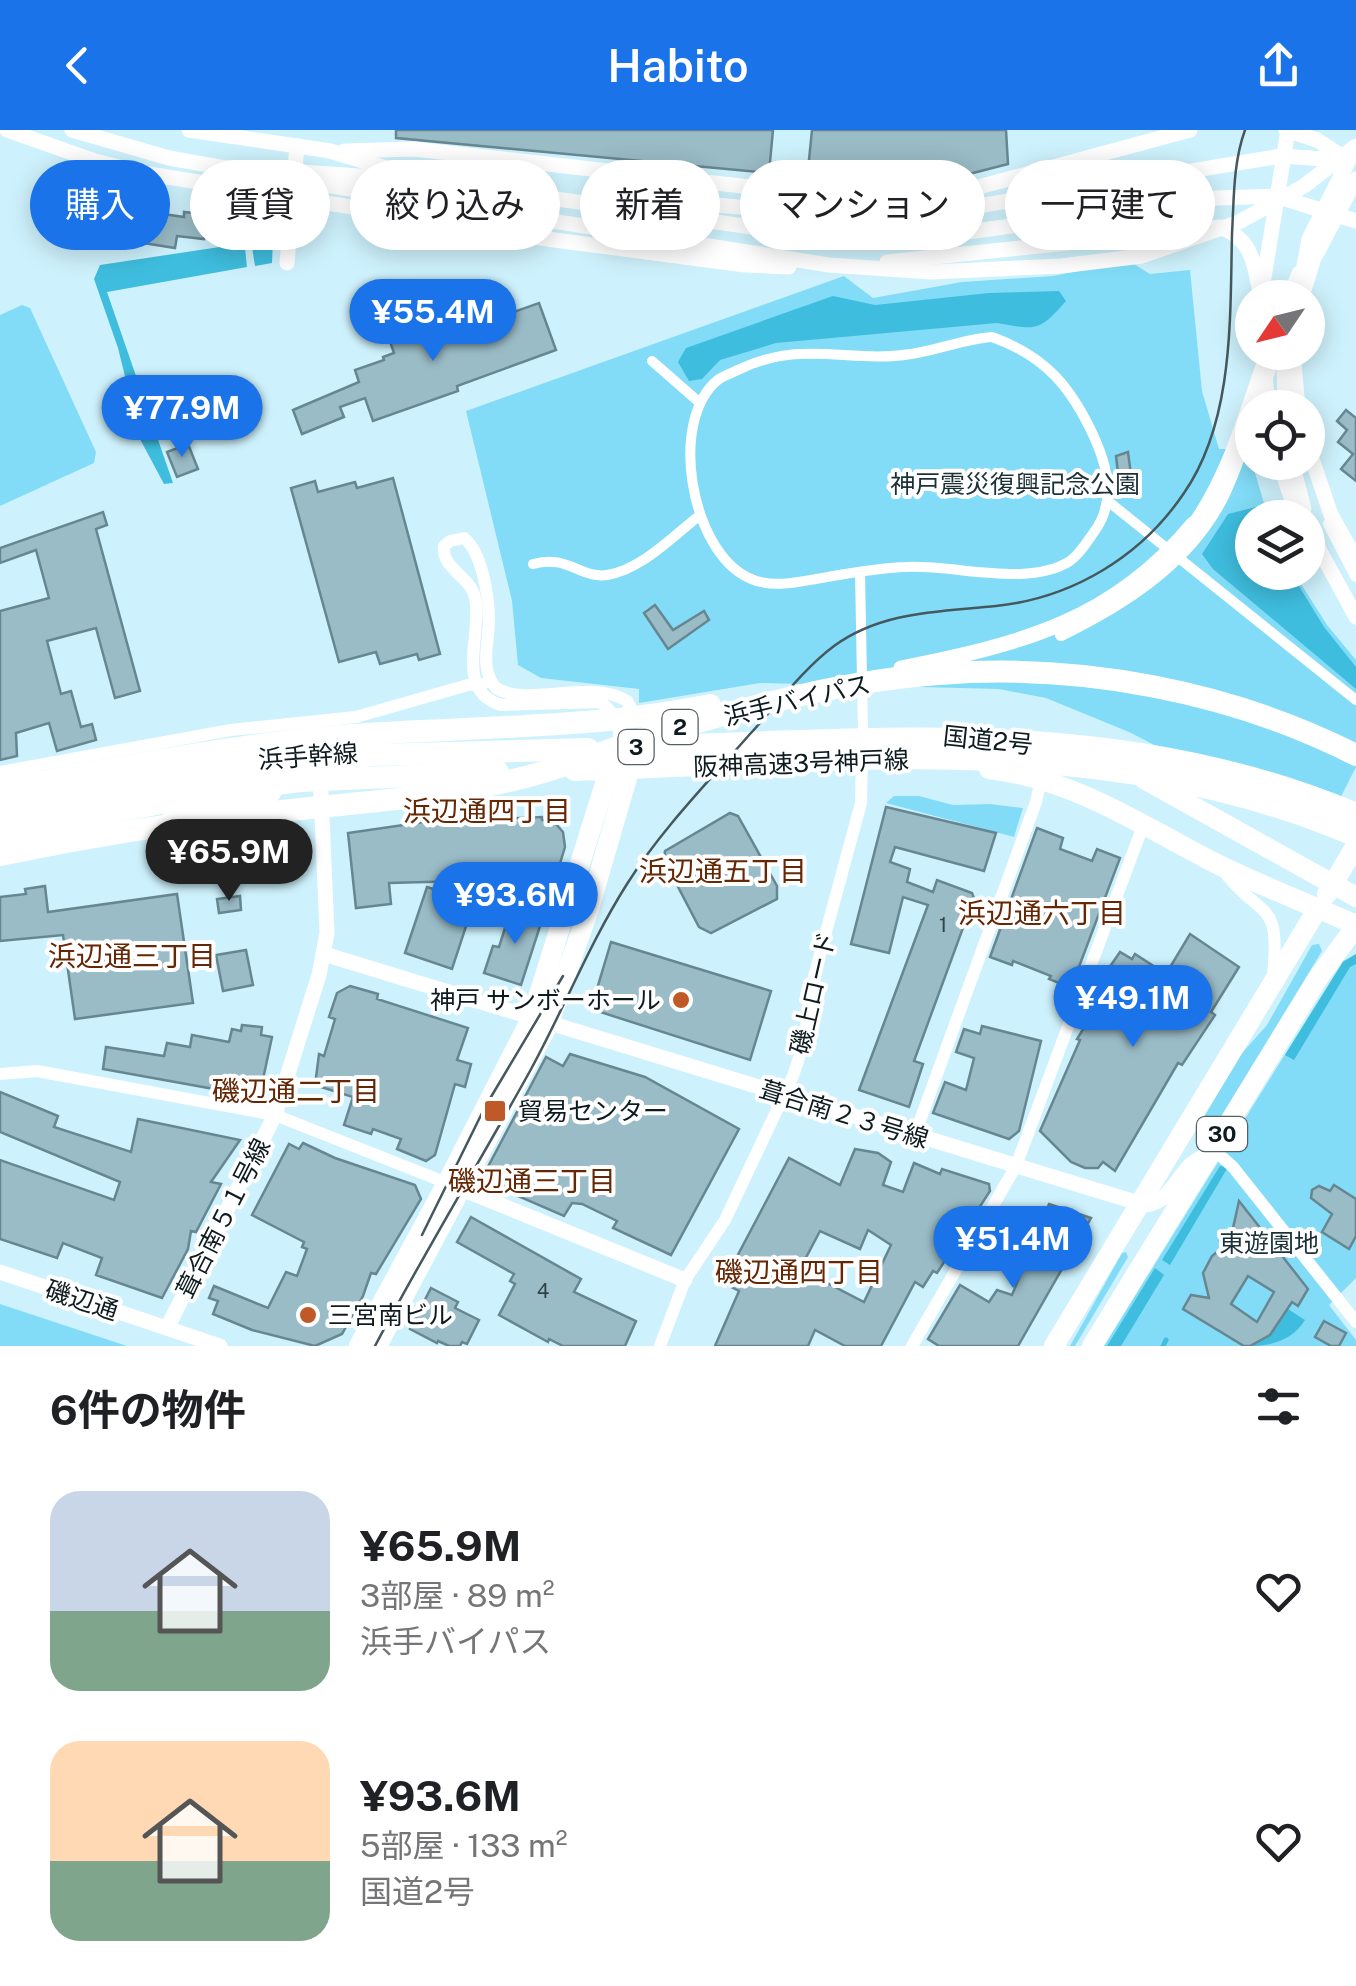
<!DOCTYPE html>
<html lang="ja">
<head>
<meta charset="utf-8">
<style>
  body { margin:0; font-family:"Public Sans","Noto Sans JP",sans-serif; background:#f2f2f2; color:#202124; height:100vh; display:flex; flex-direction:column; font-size:38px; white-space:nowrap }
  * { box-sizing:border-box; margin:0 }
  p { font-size:32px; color:#757577 }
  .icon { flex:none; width:55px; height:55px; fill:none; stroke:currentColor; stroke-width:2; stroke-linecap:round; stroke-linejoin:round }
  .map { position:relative; height:1216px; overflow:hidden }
  .panel { display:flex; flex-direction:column; background:#fff; flex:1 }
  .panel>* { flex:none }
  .top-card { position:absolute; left:30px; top:30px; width:1298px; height:90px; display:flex; gap:20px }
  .needle { width:65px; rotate:235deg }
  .tools { position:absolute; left:1235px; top:150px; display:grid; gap:20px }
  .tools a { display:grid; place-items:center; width:90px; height:90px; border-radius:50%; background:#fff; box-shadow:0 5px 25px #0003; font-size:50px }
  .price { position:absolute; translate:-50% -85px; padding:0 22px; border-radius:35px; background:#1a73e8; color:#fff; font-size:32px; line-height:65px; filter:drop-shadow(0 2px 5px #0008) }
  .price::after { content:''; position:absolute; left:50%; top:60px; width:30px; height:22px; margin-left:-15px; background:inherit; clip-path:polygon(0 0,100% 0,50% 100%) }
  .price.current { background:#222; color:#fff }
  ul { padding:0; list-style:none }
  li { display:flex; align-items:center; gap:30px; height:250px; padding:0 50px }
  li span { display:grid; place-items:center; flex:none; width:280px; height:200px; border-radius:30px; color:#555 }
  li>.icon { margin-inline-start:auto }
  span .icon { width:120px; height:120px; fill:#fffc; stroke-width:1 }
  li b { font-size:42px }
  h2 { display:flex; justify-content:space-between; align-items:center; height:120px; padding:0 50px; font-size:42px }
  .pill { padding:0 35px; border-radius:45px; background:#fff; box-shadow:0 5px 25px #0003; font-size:35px; line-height:90px }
  .pill.current { background:#1a73e8; color:#fff }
  header { display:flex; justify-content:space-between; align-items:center; height:130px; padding:0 50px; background:#1a73e8; color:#fff; font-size:45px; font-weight:600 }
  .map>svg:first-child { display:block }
</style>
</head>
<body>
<header><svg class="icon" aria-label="back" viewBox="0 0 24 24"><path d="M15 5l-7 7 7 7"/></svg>Habito<svg class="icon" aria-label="share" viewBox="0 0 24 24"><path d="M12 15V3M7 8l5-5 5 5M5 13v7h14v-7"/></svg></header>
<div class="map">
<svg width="1356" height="1216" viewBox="0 0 1356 1216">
  <rect width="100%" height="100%" fill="#cef2fd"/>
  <g fill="#82dcf7">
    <path d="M1129,131L1150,144L1190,140L1202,261L1219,319H1248L1268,387L1252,388V442L1294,443L1327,495L1356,530V637L1323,702L1129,602L1046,568L999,559L760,553L639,573V559L541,548L518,535L512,471L466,281L844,146L873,168L962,152L1053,146Z"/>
    <path d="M22,175L30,178L96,322L94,333L0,376V185Z"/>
    <path d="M894,666H919L953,675L990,674L1023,678L1014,707L886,673Z"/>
    <path d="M1319,814L1322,821L1214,998L1206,999L1200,993L1226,941L1267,895L1312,815Z"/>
    <path d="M1356,824V1148L1329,1175L1356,1210V1216H1104L1343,831Z"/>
    <path d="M1126,1122L1128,1127L1075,1216H1070L1122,1123Z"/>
    <path d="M0,1174L127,1216H0Z"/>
  </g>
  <g fill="#3fbdde">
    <path d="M273,109L272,133L255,136L252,117L245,118L247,137L107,162L173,353L164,354L141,311L118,218L94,149L100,135Z"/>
    <path d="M1059,161L1066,171C1039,202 1036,200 997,193L776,213L720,230L702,249L689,251L678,232L686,218L833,166L875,175L989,163Z"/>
    <path d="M1260,376L1264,387L1252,388V442L1291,443L1324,497L1356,537V559L1213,439L1202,424L1228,384Z"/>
    <path d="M1356,824V834L1350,837L1294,930L1285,925L1343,832Z"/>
    <path d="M1220,1036L1228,1037L1170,1135L1162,1130Z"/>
    <path d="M1155,1138L1164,1145L1121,1216H1107Z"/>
    <path d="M1288,1179L1305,1190C1293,1210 1271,1216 1250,1216L1270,1205Z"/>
  </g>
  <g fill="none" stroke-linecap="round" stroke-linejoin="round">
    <path stroke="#41bedf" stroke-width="5" d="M1163,1216L1166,1210"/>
  </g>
  <g fill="#9abcc7" stroke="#668791" stroke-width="2.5" fill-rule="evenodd">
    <path d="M396,0H773L769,43L396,8Z"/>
    <path d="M812,0H1006L1008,34L907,60L807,50Z"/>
    <path d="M123,78L184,87V82L219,86L218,99L205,98L204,109L177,106L175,118L118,109Z"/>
    <path d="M539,173L556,220L457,256L458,261L373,291L365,268L340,277L344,287L302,304L293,280L359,252L355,240L384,230L383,227L394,223L381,186L409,176L423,214Z"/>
    <path d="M1346,280L1356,288V351L1341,339L1353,324L1338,312L1347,300L1337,291Z"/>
    <path d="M188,314L198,339L177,347L167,322Z"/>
    <path d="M1128,322L1133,360H1120L1116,326Z"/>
    <path d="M393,348L440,524L419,530L417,524L380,534L376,522L339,532L291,358L315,351L318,362L355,352L357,358Z"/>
    <path d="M103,382L107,395L96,399L140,561L115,568L96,498L47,511L61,564L71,561L81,597L92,594L96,610L57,621L49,593L16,603L17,626L0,630V481L49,468L36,420L0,433V418Z"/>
    <path d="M655,475L673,500L704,481L709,490L668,519L644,483Z"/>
    <path d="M886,677L996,703L984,741L895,717L890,732L910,739L907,752L933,762L937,750L972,763L974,768L914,931L923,934L909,977L859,960L928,775L903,767L889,823L851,814Z"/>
    <path d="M730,683L738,686L777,756V769L711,803L699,797L664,730L665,721Z"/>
    <path d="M542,687V690L554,692L563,702L565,717L551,763L530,757L525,768L499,761L502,750L389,753L391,774L356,778L348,703L424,692Z"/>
    <path d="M1037,698L1063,708L1060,719L1092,731L1097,719L1120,728L1071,858L1049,849L1051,846L1013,831L1012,835L990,827Z"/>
    <path d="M45,756L48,782L177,764L193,873L75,889L63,805L0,811V767L26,764L25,759Z"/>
    <path d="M427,757L474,772L452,839L405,823Z"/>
    <path d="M240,766L241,780L219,783L217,769Z"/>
    <path d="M512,776L543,787L521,855L484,843L493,816L499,817Z"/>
    <path d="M1190,804L1239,837L1211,882L1215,885L1182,935L1178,933L1115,1041L1103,1032L1098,1038H1085L1071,1032L1040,1001L1080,910L1077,909L1090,888L1085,884L1105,859L1098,854L1120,822L1132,829L1135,824L1166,844Z"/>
    <path d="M611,812L771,861L750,930L591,879Z"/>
    <path d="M246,820L253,855L223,861L216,825Z"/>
    <path d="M350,856L378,864L377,869L468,898L457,930L471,934L465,957L455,954L435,1025L426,1031L397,1019L401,1009L373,999L371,1004L344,995L353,967L315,955L319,924L324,926L335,889L329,887L337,863Z"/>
    <path d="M242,895L262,897L261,905L272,907L262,954L251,952L249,960L216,950L214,959L103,939L106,917L164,926L167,913L190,917L192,905L229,912L232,899L241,901Z"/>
    <path d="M982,896L1041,911L1019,1001L1009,1009L933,983L945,952L966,960L974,928L956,922L964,899L980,904Z"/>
    <path d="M570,924L645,947L739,999L671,1125L613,1098L617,1091L582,1074L572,1073L564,1086L481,1050L546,927L563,936Z"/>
    <path d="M0,962L58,986L54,997L131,1022L138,989L240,1010L211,1052L221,1054L196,1102L191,1101L188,1119L162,1168L96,1145L102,1128L63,1113L57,1128L0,1109V1030L114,1070L120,1052L0,1002Z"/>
    <path d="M303,1013L335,1028L415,1055L421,1069L376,1144L371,1143L363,1166L342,1204L315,1216L252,1200L213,1184L218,1171L209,1168L214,1156L268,1178L286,1142L297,1146L307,1119L302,1117L304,1112L252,1085L289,1014L299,1019Z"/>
    <path d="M855,1019L878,1023L891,1032L883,1055L903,1062L914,1033L940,1044L942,1039L989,1054L990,1061L937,1143L933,1141L923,1157L915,1152L881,1216H845L815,1200L808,1216H715L739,1161L723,1153L789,1028L840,1055ZM868,1100L891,1115L864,1172L800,1139L820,1101L860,1119Z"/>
    <path d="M1334,1055L1356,1069V1106L1349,1119L1322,1102L1332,1084L1311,1068L1312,1060L1319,1056L1330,1061Z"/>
    <path d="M1239,1071L1308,1159L1298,1176L1292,1172L1270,1205L1250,1216H1244L1183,1179L1191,1165L1209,1168L1203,1143L1212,1126L1221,1119L1220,1111L1233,1098ZM1248,1146L1274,1162L1257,1192L1231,1174Z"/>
    <path d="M1049,1074L1091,1088L1018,1216H939L928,1209L960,1155L989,1172L997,1160L1012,1165Z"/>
    <path d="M1002,1080L1015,1085L1020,1082L1011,1126L997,1118L1008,1099L995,1092Z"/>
    <path d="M471,1087L581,1149L574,1162L636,1191L625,1216H563L549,1209L548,1212L499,1185L515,1154L510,1151L514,1144L457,1112Z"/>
    <path d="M431,1158L458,1172L455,1178L479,1190L467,1214L462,1212L460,1216H449L438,1211L437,1213L410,1199Z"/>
    <path d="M1324,1191L1346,1203L1339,1216H1331L1315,1207Z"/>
  </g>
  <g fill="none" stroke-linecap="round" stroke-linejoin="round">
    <g stroke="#fff" stroke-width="10">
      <path d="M992,207C1046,226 1072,258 1095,309C1109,340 1115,374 1094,402C1087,412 1080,424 1070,431C1028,458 953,434 906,437C875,438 845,444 816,449C794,453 769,458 749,448C691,422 667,289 719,249C725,245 734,242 740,239C803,209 850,234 911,224C939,220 964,209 992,207Z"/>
      <path d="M652,231L700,273"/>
      <path d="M1109,372L1356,570"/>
      <path d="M533,434C567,424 581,449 607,445C641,440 673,406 699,386"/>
      <path d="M860,442L863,603"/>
    </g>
    <g stroke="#fff" stroke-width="12">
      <path d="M1306,159L1317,123"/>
      <path d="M1287,168L1298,142"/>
      <path d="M1257,278L1276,222"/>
      <path d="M1193,394C1228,345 1243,287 1263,232"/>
      <path d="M1329,394L1356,446"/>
      <path d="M1061,505C1125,474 1187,434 1221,370C1234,344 1243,317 1252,290"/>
      <path d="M619,613C621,596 614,581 600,572L501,575C453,560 483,504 475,468C471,446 441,439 444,416L450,411L464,408C482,422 489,467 489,490C489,515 479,537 496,558C529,578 590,548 627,571L638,591"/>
      <path d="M0,642L231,600L356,587L468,555L483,554"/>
      <path d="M1222,739C1261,792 1281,765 1273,846"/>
      <path d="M0,944L37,941L275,985L447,1053"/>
      <path d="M914,1007L1036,672L1041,649"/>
      <path d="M1213,1019L1233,1037L1356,1192"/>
      <path d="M660,1216L685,1150L725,1090L793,946L804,912L813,850L861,673L862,624"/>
      <path d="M912,1216L1016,1036L1144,693"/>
    </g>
    <g stroke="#fff" stroke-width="15">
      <path d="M7,0L95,31L143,43L547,109L745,135L789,137"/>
      <path d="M72,0L169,28L300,51L829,135L931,142L1061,136L1142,126L1239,92L1304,56L1356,16"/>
      <path d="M189,0L330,21L425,50L848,111L916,109L1217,68L1276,66L1356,91"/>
      <path d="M1286,0L1317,10L1345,28"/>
      <path d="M344,21L414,19L884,72H923L1190,0"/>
      <path d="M301,42L402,49"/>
      <path d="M604,65L872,89L948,81L1281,26L1340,30"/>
      <path d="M1317,123L1356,49"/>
      <path d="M887,132L1219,97C1254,109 1254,135 1261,168"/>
      <path d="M287,133L297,16"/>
      <path d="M1263,154L1288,0"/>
      <path d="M1298,168L1309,109L1351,26"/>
      <path d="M1263,222L1268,278"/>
      <path d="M1293,222L1298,278"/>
      <path d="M1284,237L1285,278"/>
      <path d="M1308,317L1331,385L1356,429"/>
      <path d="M1279,332L1298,388"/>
      <path d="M1292,332L1304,379"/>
      <path d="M1308,391L1314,410L1356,487"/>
      <path d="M901,538C1020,514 1112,492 1193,394"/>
      <path d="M324,824L1145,1075C1177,1072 1177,1032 1209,1025"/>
      <path d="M452,1055L685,1150"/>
      <path d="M0,1142L220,1216"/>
      <path d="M167,1198L275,985L319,845L327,803L320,641"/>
    </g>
    <g stroke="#fff" stroke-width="20">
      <path d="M173,685L271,663"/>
      <path d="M1054,1216L1318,778"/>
      <path d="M1092,1216L1318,848L1356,796"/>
    </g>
    <g stroke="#fff" stroke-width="20">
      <path d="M989,639C1074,649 1141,695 1215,733C1261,756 1309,774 1356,795"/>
      <path d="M1144,649L1356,767"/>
      <path d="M1327,764L1356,715"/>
      <path d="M359,1216L447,1053L532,887L613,628"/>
      <path d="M377,1216L549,893L589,779L634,624"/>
    </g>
    <g stroke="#fff" stroke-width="22">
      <path d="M640,617C887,609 1122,585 1356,684"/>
      <path d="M575,640C842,632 1103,597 1356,706"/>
      <path d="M0,659C113,639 224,616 339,606C463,596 588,600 710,575"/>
      <path d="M0,681L217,641L375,625L588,619"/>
      <path d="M0,703L237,659L300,651L498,642"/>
      <path d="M0,725C96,705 193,690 291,680C361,672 431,668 500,653C559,641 615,616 673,599C759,574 849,550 939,544C1080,533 1230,561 1356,625"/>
    </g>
    <g stroke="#45585e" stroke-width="2.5">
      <path d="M422,1105L485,977L563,846"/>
      <path d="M375,1216C424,1123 479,1033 530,941C564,879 589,814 627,754C661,700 708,652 750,604C777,575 802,540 834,516C882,481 939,482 996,476C1072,468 1141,427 1184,363C1234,291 1230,188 1232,104C1234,69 1233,33 1245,0"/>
    </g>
  </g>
  <g fill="#bf5a28" stroke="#fff" stroke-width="4">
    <circle cx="681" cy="870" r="10"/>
    <rect x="483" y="969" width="24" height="24" rx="5"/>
    <circle cx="308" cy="1185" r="10"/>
  </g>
  <g text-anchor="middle" stroke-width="8" stroke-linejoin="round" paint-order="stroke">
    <g font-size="20" fill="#314349">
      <text x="943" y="802">1</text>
      <text x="543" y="1168">4</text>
    </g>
    <g fill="#fff" stroke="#565f62" stroke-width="2.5">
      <rect x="662.5" y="580" width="35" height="34" rx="8"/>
      <rect x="618.5" y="600" width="35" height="34" rx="8"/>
      <rect x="1197" y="987" width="50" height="34" rx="8"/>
    </g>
    <g font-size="22" font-weight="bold" fill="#0e1b1f">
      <text x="680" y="605">2</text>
      <text x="636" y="625">3</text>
      <text x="1222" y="1012">30</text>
    </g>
    <g font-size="25" fill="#1c3137" stroke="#fff">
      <text x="1015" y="363">神戸震災復興記念公園</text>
      <text x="1269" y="1122">東遊園地</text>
    </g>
    <g font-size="25" fill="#0e1b1f" stroke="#fff">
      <text transform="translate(797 570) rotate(-13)" y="9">浜手バイパス</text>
      <text transform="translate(988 610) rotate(6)" y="9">国道2号</text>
      <text transform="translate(308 626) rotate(-4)" y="9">浜手幹線</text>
      <text transform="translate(801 633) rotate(-2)" y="9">阪神高速3号神戸線</text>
      <text transform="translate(813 863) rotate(-77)" y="9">磯上ロード</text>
      <text transform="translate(844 984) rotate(17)" y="9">葺合南２３号線</text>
      <text transform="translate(223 1088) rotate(-63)" y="9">葺合南５１号線</text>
      <text transform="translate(82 1170) rotate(18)" y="9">磯辺通</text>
    </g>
    <g font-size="25" fill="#0e1b1f" stroke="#fff" text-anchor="start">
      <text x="661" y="879" text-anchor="end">神戸 サンボーホール</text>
      <text x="518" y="990">貿易センター</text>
      <text x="328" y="1194">三宮南ビル</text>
    </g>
    <g font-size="28" fill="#662705" stroke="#fff">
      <text x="487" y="691">浜辺通四丁目</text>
      <text x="723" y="751">浜辺通五丁目</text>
      <text x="1042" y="793">浜辺通六丁目</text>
      <text x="132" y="836">浜辺通三丁目</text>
      <text x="296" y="971">磯辺通二丁目</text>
      <text x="532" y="1061">磯辺通三丁目</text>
      <text x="799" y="1152">磯辺通四丁目</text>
    </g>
  </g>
</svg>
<div class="tools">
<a><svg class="needle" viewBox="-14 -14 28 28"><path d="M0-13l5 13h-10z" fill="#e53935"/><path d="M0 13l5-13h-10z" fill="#757577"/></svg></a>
<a><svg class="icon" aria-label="locate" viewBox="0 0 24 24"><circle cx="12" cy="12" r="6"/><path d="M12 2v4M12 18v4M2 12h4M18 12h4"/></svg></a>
<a><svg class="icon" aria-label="layers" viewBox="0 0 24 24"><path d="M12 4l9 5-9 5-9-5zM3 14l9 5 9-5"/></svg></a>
</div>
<b class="price" style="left:433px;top:234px">¥55.4M</b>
<b class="price" style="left:182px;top:330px">¥77.9M</b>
<b class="price current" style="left:229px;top:774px">¥65.9M</b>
<b class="price" style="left:515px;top:817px">¥93.6M</b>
<b class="price" style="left:1133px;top:920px">¥49.1M</b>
<b class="price" style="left:1013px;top:1161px">¥51.4M</b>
<div class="top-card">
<a class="pill current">購入</a>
<a class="pill">賃貸</a>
<a class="pill">絞り込み</a>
<a class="pill">新着</a>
<a class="pill">マンション</a>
<a class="pill">一戸建て</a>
</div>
</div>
<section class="panel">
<h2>6件の物件<svg class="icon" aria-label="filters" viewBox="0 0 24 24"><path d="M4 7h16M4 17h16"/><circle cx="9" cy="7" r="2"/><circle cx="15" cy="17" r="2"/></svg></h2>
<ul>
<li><span style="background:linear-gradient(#c9d6e8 60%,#7fa58c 0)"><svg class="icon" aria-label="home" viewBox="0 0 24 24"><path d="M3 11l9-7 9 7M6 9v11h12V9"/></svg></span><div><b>¥65.9M</b><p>3部屋 · 89 m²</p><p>浜手バイパス</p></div><svg class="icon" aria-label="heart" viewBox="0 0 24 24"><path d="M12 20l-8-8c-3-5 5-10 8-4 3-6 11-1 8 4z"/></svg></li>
<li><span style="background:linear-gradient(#ffd9b3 60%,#7fa58c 0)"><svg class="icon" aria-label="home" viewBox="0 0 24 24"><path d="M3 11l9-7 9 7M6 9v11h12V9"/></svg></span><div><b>¥93.6M</b><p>5部屋 · 133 m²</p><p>国道2号</p></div><svg class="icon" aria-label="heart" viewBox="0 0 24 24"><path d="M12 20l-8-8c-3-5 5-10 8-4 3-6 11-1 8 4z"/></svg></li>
</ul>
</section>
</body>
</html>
